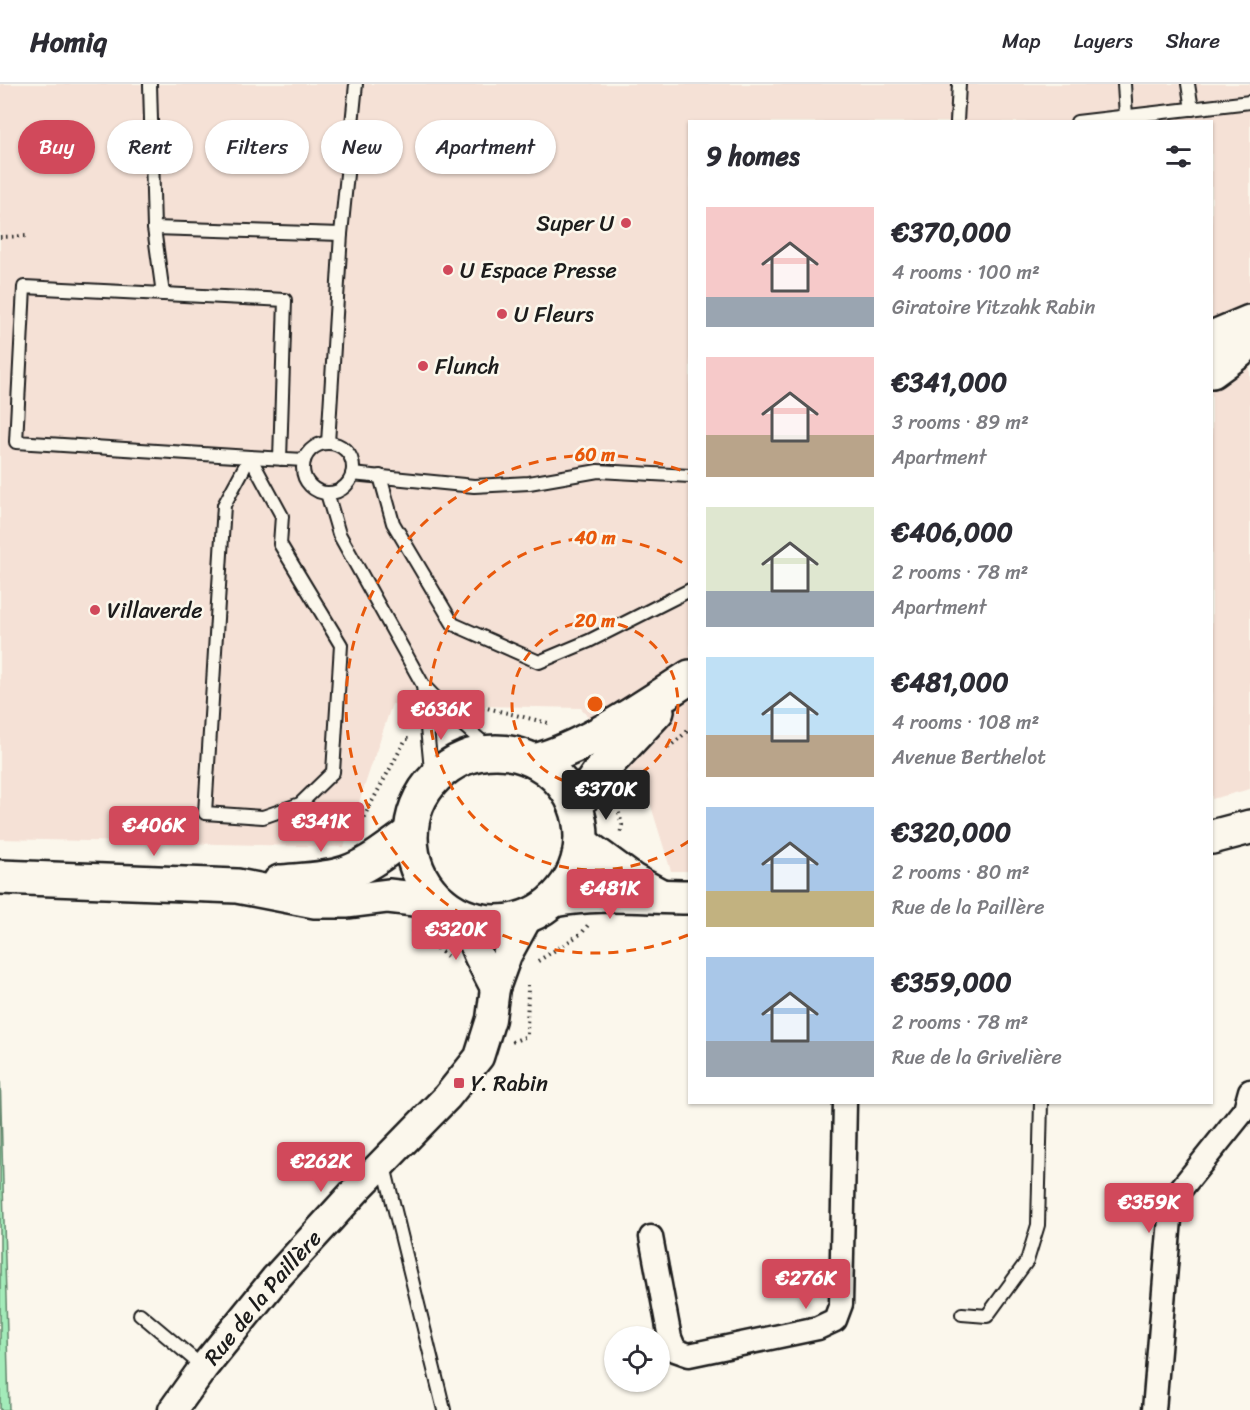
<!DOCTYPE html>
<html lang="en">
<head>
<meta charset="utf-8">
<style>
  body { margin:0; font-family:Sriracha,sans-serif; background:#f7f7f7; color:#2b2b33; height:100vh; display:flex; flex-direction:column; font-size:22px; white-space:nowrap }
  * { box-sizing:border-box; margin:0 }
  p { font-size:20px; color:#7c7c81 }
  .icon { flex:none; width:33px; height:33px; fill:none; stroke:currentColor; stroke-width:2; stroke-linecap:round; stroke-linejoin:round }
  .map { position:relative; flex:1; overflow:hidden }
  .sheet { position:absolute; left:688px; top:36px; width:525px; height:984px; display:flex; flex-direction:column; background:#fff; border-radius:0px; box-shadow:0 2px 4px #0004 }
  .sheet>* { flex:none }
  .banner { position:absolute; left:18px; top:36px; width:570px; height:54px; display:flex; gap:12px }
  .controls { position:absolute; left:604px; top:1242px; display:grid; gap:12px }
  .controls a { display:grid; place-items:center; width:66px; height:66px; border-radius:50%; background:#fff; box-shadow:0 2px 4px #0004; font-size:30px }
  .price { position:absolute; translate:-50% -51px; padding:0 14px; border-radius:6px; background:#d1495b; color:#fff; font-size:20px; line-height:39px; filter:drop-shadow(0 2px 3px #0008) }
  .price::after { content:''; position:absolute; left:50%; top:36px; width:18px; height:14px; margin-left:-9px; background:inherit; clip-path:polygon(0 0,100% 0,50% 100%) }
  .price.current { background:#222; color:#fff }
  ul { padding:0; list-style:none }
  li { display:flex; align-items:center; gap:18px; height:150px; padding:0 18px }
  li span { display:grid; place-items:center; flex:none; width:168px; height:120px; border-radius:0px; color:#555 }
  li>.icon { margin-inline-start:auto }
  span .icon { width:72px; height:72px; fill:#fffc; stroke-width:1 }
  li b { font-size:26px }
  h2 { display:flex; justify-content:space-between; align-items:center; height:72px; padding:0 18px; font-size:26px }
  .tag { padding:0 21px; border-radius:27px; background:#fff; box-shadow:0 2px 4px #0004; font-size:21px; line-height:54px }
  .tag.current { background:#d1495b; color:#fff }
  header { display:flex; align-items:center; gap:36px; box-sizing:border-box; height:84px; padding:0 30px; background:#fff; border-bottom:2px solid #e1e1e2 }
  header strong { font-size:28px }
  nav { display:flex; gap:33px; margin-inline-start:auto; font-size:21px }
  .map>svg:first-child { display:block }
</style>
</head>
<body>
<header>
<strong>Homiq</strong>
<nav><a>Map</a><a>Layers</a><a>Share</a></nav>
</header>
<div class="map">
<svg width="1250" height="1326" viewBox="0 0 1250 1326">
  <rect width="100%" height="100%" fill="#fbf7ec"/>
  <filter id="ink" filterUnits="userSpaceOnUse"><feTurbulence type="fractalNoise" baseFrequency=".0167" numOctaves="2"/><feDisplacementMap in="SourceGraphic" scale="12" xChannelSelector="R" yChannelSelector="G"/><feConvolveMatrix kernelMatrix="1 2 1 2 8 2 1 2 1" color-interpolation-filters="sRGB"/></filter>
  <g filter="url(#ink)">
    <path fill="#f5e1d6" d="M0,0H1250V705L1212,715V38H690V787H671L647,709L581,624L392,620L344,763L0,755Z"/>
    <path fill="#a3ebb9" stroke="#60846a" stroke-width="1.5" d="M0,987L9,1326H0Z"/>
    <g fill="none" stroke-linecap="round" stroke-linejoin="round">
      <defs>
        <g id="service">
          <path d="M150,0L154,144L341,150"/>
          <path d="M1124,0L1126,32"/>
          <path d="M1188,0L1192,25"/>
          <path d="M957,38L959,0"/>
          <path d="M1077,38L1250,18"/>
          <path d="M154,144L163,210"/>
          <path d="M328,359L341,150L356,0"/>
          <circle cx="328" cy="384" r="25"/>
          <path d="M250,373L282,432L280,460L341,561L333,688L300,720L263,733L205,729L224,421Z"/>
          <path d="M280,375L285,216L24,203L16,358L250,373L304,376"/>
          <path d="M352,390L474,402L529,399L598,387L690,392"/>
          <path d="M380,392L393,439L453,540L539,578L589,557L690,506"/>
          <path d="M327,409L339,450L423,601L456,635L494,668"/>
          <path d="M423,601L432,697"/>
          <path d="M383,1078L444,1326"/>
          <path d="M140,1230L203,1283"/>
          <path d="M962,1230L987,1232L1027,1177L1038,1141L1041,1018"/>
        </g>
        <g id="minor">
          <path d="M651,1153L670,1254L675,1266L689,1271L818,1244L835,1236L841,1220L845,1018"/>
          <path d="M1154,1326L1170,1135L1180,1106L1245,1025L1250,1007"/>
        </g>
        <g id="tertiary">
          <path d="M460,830L479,873L495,904"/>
          <path id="s1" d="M173,1326L203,1284L275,1195L359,1103L447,1013L479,973L491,935L495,904L507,871L529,831"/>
        </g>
        <g id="secondary">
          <path d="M1212,254L1250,238"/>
          <path d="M1212,287L1238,268L1250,255"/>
          <circle cx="496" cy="753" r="85"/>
          <path d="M535,677C589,662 643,623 690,593"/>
          <path d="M576,722L598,690L657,627"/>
          <path d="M1212,753L1250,743"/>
          <path d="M581,759L633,797L659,811"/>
          <path d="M0,793L237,802L315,817H348L388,812L441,818"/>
          <path d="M280,798C302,796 326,796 346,789C370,781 390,763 411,749"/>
          <path d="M553,816C599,807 644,813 690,813"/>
        </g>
      </defs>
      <use href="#service" stroke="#1c1c1c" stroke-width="16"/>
      <use href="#minor" stroke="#1c1c1c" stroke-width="27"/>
      <use href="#tertiary" stroke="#1c1c1c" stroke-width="33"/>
      <use href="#secondary" stroke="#1c1c1c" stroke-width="38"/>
      <g stroke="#1c1c1c" stroke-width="4" stroke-dasharray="1.5 4.5" stroke-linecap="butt">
        <path d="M0,153L28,152"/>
        <path d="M476,625L487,624L548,639"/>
        <path d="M668,664L690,645"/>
        <path d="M616,717L622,741L620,751"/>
        <path d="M355,749L406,655H409"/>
        <path d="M412,847L447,872"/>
        <path d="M538,877L582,849L588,841"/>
        <path d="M512,958L527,952L528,901"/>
      </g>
      <use href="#service" stroke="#fbf7ec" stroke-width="12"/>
      <use href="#minor" stroke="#fbf7ec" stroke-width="22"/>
      <use href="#tertiary" stroke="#fbf7ec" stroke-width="28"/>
      <use href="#secondary" stroke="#fbf7ec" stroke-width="33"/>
    </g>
  </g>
  <g fill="none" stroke="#e8590c" stroke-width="3" stroke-dasharray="10 8">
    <circle cx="595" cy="620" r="83"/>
    <path d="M689 757A166 166 0 1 1 689 483"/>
    <path d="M688 851A249 249 0 1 1 688 389"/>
  </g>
  <g fill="#d1495b" stroke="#fbf7ec" stroke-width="2">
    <circle cx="626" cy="139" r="6"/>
    <circle cx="448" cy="186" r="6"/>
    <circle cx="502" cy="230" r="6"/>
    <circle cx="423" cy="282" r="6"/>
    <circle cx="95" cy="526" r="6"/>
    <rect x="453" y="993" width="12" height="12" rx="3"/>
  </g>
  <g text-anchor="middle" stroke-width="5" stroke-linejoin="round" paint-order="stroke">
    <g font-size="22" fill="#1c1c1c" stroke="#fbf7ec" text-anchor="start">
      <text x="614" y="147" text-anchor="end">Super U</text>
      <text x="460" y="194">U Espace Presse</text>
      <text x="514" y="238">U Fleurs</text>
      <text x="435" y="290">Flunch</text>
      <text x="107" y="534">Villaverde</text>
      <text x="471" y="1007">Y. Rabin</text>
    </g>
    <g font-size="22" fill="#1c1c1c" stroke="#fbf7ec">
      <text dy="8" stroke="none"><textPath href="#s1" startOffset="144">Rue de la Paillère</textPath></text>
    </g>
  </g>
  <circle cx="595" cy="620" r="9" fill="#e8590c" stroke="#fbf7ec" stroke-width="3"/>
  <g font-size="18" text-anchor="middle" font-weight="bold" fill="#e8590c" stroke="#fbf7ec" stroke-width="5" stroke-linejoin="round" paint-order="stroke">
    <text x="595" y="377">60 m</text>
    <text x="595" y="460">40 m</text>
    <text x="595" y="543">20 m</text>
  </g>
</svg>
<div class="controls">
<a><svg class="icon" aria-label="locate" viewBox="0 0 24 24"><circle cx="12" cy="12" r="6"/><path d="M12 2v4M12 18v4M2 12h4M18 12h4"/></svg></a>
</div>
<b class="price" style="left:441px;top:657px">€636K</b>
<b class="price current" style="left:606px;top:737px">€370K</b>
<b class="price" style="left:321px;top:769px">€341K</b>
<b class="price" style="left:154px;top:773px">€406K</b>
<b class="price" style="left:610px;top:836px">€481K</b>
<b class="price" style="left:456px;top:877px">€320K</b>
<b class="price" style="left:321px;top:1109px">€262K</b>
<b class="price" style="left:1149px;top:1150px">€359K</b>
<b class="price" style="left:806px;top:1226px">€276K</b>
<div class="banner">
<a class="tag current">Buy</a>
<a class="tag">Rent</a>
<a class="tag">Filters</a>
<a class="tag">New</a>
<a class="tag">Apartment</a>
</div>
<section class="sheet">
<h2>9 homes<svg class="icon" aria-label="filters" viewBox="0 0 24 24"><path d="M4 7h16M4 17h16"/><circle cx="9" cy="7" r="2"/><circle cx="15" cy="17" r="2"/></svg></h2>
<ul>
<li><span style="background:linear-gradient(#f6c9c9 75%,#9aa5b1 0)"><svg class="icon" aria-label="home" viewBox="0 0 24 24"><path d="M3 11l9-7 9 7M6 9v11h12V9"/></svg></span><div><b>€370,000</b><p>4 rooms · 100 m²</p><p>Giratoire Yitzahk Rabin</p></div></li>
<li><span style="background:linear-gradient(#f6c9c9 65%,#b9a48a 0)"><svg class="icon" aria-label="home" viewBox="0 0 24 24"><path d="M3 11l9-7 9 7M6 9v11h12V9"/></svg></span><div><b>€341,000</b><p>3 rooms · 89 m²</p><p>Apartment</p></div></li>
<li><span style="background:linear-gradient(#dfe7d0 70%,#9aa5b1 0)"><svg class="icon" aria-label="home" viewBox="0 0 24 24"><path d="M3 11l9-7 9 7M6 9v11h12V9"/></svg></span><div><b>€406,000</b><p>2 rooms · 78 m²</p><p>Apartment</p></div></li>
<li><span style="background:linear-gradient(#bfe0f5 65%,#b9a48a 0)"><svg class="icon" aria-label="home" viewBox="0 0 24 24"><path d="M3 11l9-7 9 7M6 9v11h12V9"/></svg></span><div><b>€481,000</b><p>4 rooms · 108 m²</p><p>Avenue Berthelot</p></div></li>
<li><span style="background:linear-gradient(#a9c7e8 70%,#c2b280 0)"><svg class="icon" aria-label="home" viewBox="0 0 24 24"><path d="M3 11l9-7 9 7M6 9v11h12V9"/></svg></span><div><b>€320,000</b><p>2 rooms · 80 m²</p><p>Rue de la Paillère</p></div></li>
<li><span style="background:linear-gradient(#a9c7e8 70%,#9aa5b1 0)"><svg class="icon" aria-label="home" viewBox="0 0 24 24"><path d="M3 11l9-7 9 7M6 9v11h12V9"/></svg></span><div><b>€359,000</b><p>2 rooms · 78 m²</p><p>Rue de la Grivelière</p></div></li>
</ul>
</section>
</div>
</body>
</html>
